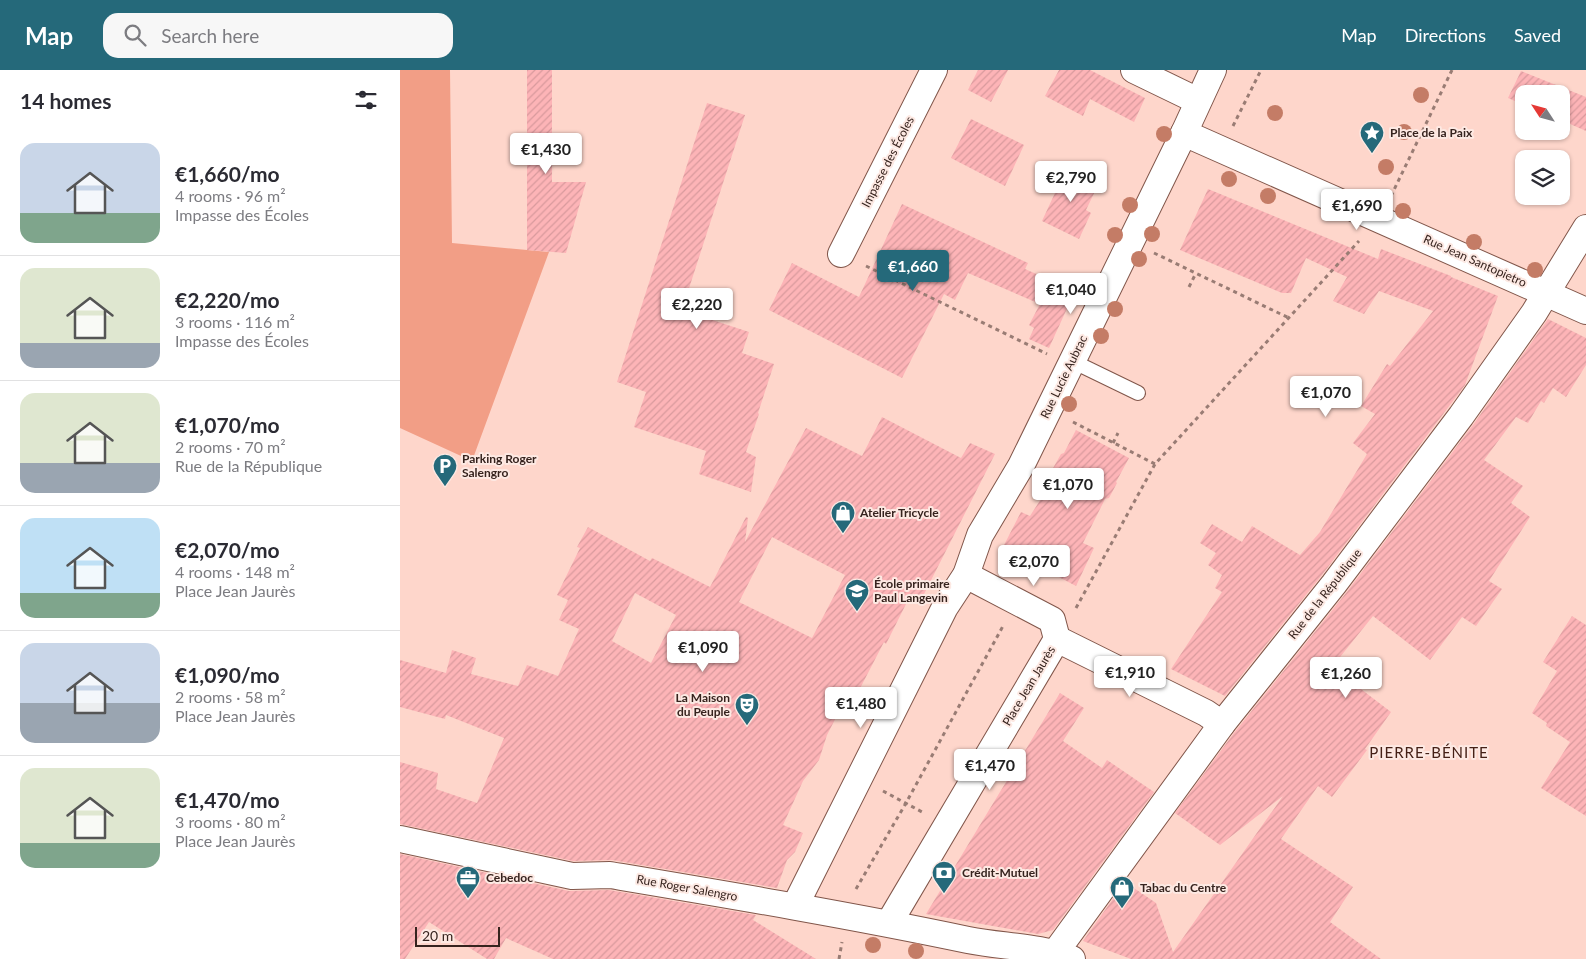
<!DOCTYPE html>
<html lang="en">
<head>
<meta charset="utf-8">
<style>
  body { margin:0; font-family:Lato,sans-serif; background:#f7f7f7; color:#2b2b33; height:100vh; display:flex; flex-direction:column; font-size:19px; white-space:nowrap }
  * { box-sizing:border-box; margin:0 }
  p { font-size:16px; color:#7c7c81 }
  .icon { flex:none; width:28px; height:28px; fill:none; stroke:currentColor; stroke-width:2; stroke-linecap:round; stroke-linejoin:round }
  .map { position:relative; flex:1; overflow:hidden }
  .sheet { display:flex; flex-direction:column; background:#fff; width:400px }
  .sheet>* { flex:none }
  .needle { width:32px; rotate:306deg }
  .buttons { position:absolute; left:1115px; top:15px; display:grid; gap:10px }
  .buttons a { display:grid; place-items:center; width:55px; height:55px; border-radius:10px; background:#fff; box-shadow:0 1px 4px #0004; font-size:25px }
  .scale { position:absolute; left:15px; bottom:12px; width:85px; box-sizing:border-box; padding-left:5px; border:2px solid #36231e; border-top:0; font-size:14px; line-height:18px; white-space:nowrap; color:#36231e; -webkit-text-stroke:4px #fde9e3; paint-order:stroke }
  .price { position:absolute; translate:-50% -42px; padding:0 11px; border-radius:5px; background:#fff; color:#222; font-size:16px; line-height:32px; filter:drop-shadow(0 1px 2px #0008) }
  .price::after { content:''; position:absolute; left:50%; top:30px; width:15px; height:11px; margin-left:-8px; background:inherit; clip-path:polygon(0 0,100% 0,50% 100%) }
  .price.selected { background:#25697a; color:#fff }
  ul { padding:0; list-style:none }
  li { display:flex; align-items:center; gap:15px; height:125px; padding:0 20px }
  li+li { border-top:1px solid #e1e1e2 }
  li span { display:grid; place-items:center; flex:none; width:140px; height:100px; border-radius:15px; color:#555 }
  li>.icon { margin-inline-start:auto }
  span .icon { width:60px; height:60px; fill:#fffc; stroke-width:1 }
  li b { font-size:21px }
  h2 { display:flex; justify-content:space-between; align-items:center; height:60px; padding:0 20px; font-size:21px }
  header { display:flex; align-items:center; gap:30px; box-sizing:border-box; height:70px; padding:0 25px; background:#25697a; color:#fff }
  header strong { font-size:24px }
  nav { display:flex; gap:28px; margin-inline-start:auto; font-size:18px }
  .search { width:350px; height:45px; background:#f7f7f7; display:flex; align-items:center; gap:12px; box-sizing:border-box; padding:0 18px; border-radius:15px; color:#7c7c81; font-size:19px }
  main { display:flex; flex:1; min-height:0 }
  .map>svg:first-child { display:block }
</style>
</head>
<body>
<header>
<strong>Map</strong>
<div class="search"><svg class="icon" aria-label="search" viewBox="0 0 24 24"><circle cx="10" cy="10" r="6"/><path d="M15 15l6 6"/></svg>Search here</div>
<nav><a>Map</a><a>Directions</a><a>Saved</a></nav>
</header>
<main>
<section class="sheet">
<h2>14 homes<svg class="icon" aria-label="filters" viewBox="0 0 24 24"><path d="M4 7h16M4 17h16"/><circle cx="9" cy="7" r="2"/><circle cx="15" cy="17" r="2"/></svg></h2>
<ul>
<li><span style="background:linear-gradient(#c9d6e8 70%,#7fa58c 0)"><svg class="icon" aria-label="home" viewBox="0 0 24 24"><path d="M3 11l9-7 9 7M6 9v11h12V9"/></svg></span><div><b>€1,660/mo</b><p>4 rooms · 96 m²</p><p>Impasse des Écoles</p></div></li>
<li><span style="background:linear-gradient(#dfe7d0 75%,#9aa5b1 0)"><svg class="icon" aria-label="home" viewBox="0 0 24 24"><path d="M3 11l9-7 9 7M6 9v11h12V9"/></svg></span><div><b>€2,220/mo</b><p>3 rooms · 116 m²</p><p>Impasse des Écoles</p></div></li>
<li><span style="background:linear-gradient(#dfe7d0 70%,#9aa5b1 0)"><svg class="icon" aria-label="home" viewBox="0 0 24 24"><path d="M3 11l9-7 9 7M6 9v11h12V9"/></svg></span><div><b>€1,070/mo</b><p>2 rooms · 70 m²</p><p>Rue de la République</p></div></li>
<li><span style="background:linear-gradient(#bfe0f5 75%,#7fa58c 0)"><svg class="icon" aria-label="home" viewBox="0 0 24 24"><path d="M3 11l9-7 9 7M6 9v11h12V9"/></svg></span><div><b>€2,070/mo</b><p>4 rooms · 148 m²</p><p>Place Jean Jaurès</p></div></li>
<li><span style="background:linear-gradient(#c9d6e8 60%,#9aa5b1 0)"><svg class="icon" aria-label="home" viewBox="0 0 24 24"><path d="M3 11l9-7 9 7M6 9v11h12V9"/></svg></span><div><b>€1,090/mo</b><p>2 rooms · 58 m²</p><p>Place Jean Jaurès</p></div></li>
<li><span style="background:linear-gradient(#dfe7d0 75%,#7fa58c 0)"><svg class="icon" aria-label="home" viewBox="0 0 24 24"><path d="M3 11l9-7 9 7M6 9v11h12V9"/></svg></span><div><b>€1,470/mo</b><p>3 rooms · 80 m²</p><p>Place Jean Jaurès</p></div></li>
</ul>
</section>
<div class="map">
<svg width="1186" height="889" viewBox="0 0 1186 889">
  <defs>
    <pattern id="building-hatch" width="6" height="6" patternUnits="userSpaceOnUse" patternTransform="scale(1.25)"><rect width="6" height="6" fill="#fdb4b7"/><path d="M-1 1l2-2M0 6l6-6M5 7l2-2" fill="none" stroke="#d99a9d"/></pattern>
  </defs>
  <rect width="100%" height="100%" fill="#fed6cb"/>
  <path fill="#f29e86" d="M0,0H50L52,173L149,182L72,391L0,358Z"/>
  <g fill="url(#building-hatch)" fill-rule="evenodd">
    <path d="M127,0H152V112H186L166,183L127,180Z"/>
    <path d="M578,0H608L591,32L568,20Z"/>
    <path d="M659,0H690L745,28L734,52L690,29L683,46L645,26Z"/>
    <path d="M1121,1L1186,27V61L1161,50V24H1124V35L1108,28Z"/>
    <path d="M307,33L345,45L282,240L349,262L342,283L374,294L358,343L359,344L346,382L356,387L351,422L299,404L306,381L234,357L246,322L217,312Z"/>
    <path d="M571,49L624,75L605,116L551,88Z"/>
    <path d="M667,97L699,113L686,140L691,143L679,169L642,151Z"/>
    <path d="M808,119L978,189L981,179L1051,206V207L1098,226L1065,315L922,505L825,626L771,599L822,522L815,518L822,505L808,495L816,483L800,473L812,454L842,472L852,456L900,485L920,462L967,384L953,373L975,344L961,336L987,294L990,296L1033,241L979,221L964,244L933,231L947,207L906,188L891,223H882L780,180Z"/>
    <path d="M502,134L628,193L625,199L675,221L649,278L629,269L634,258L629,255L640,234L568,203L555,230L544,224L502,308L369,240L392,193L459,227Z"/>
    <path d="M1148,249L1186,268V295L1166,327L1153,318L1144,333L1141,331L1128,353L1116,347L1084,390L1123,416L1111,433L1130,447L1089,511L1102,519L1076,556L1062,547L1030,590L973,546L932,597L991,642L965,679L967,680L932,727L918,716L881,769L953,817L930,852L981,889H731L683,871L725,812L756,833L773,882L883,726L820,775L775,743L834,663L946,523L1073,355Z"/>
    <path d="M482,347L561,388L570,373L595,384L520,532L510,526L486,574L484,572L453,632L446,628L427,665L419,690L403,711L383,755L403,763L395,782L387,790L377,818L212,790L173,791L0,754V692L38,703L36,719L77,733L104,668L46,645L45,649L0,637V590L46,603L52,580L76,588L71,604L118,616L127,595L158,606L179,559L159,550L168,530L157,525L180,478L177,477L188,457L250,491L252,488L310,517L346,447L348,448L345,472L406,358L462,386ZM372,467L445,505L412,568L339,532ZM235,523L276,545L251,593L212,571Z"/>
    <path d="M676,360L729,388L716,412L717,413L709,428L705,429L683,473L694,478L676,516L653,504L651,507L602,479L621,442L630,446L646,421L654,404L652,400L661,384L664,383Z"/>
    <path d="M1172,546L1186,555V746L1141,718L1170,672L1146,656L1147,653L1132,643L1157,601L1143,592Z"/>
    <path d="M660,623L684,638L663,671L702,698L707,690L754,722L653,860L638,864L526,844Z"/>
    <path d="M0,784L169,821L209,820L356,845L353,850L416,889H153L106,868L94,889H87L29,852L5,889H0Z"/>
  </g>
  <g fill="none" stroke-linecap="round" stroke-linejoin="round">
    <defs>
      <path id="service" d="M672,291L738,323"/>
      <g id="minor">
        <path d="M734,0L798,31"/>
        <path d="M784,63L1186,241"/>
        <path d="M441,184L534,0"/>
        <path d="M657,569L806,643L822,654"/>
        <path d="M0,769L172,806L210,805C329,825 449,845 568,870C603,877 639,876 672,889"/>
        <path d="M395,836L545,537L566,505L580,465L621,396L784,63L813,0"/>
        <path d="M489,853L657,569L652,550L566,505"/>
        <path d="M655,883L822,654L934,514L1061,346L1134,243L1186,158"/>
      </g>
    </defs>
    <use href="#service" stroke="#81564a" stroke-width="16"/>
    <use href="#minor" stroke="#81564a" stroke-width="28"/>
    <g stroke="#997c74" stroke-width="3" stroke-dasharray="4 4" stroke-linecap="butt">
      <path d="M833,56L861,0"/>
      <path d="M991,126L1052,0"/>
      <path d="M754,183L889,248"/>
      <path d="M466,196L647,284"/>
      <path d="M789,217L796,203"/>
      <path d="M673,352L755,394"/>
      <path d="M713,373L718,363"/>
      <path d="M676,538L755,394L959,171"/>
      <path d="M483,721L524,743"/>
      <path d="M456,819L506,733L603,556"/>
      <path d="M439,889L442,872"/>
    </g>
    <use href="#service" stroke="#fff" stroke-width="14"/>
    <use href="#minor" stroke="#fff" stroke-width="26"/>
  </g>
  <g fill="#c47c66">
    <circle cx="1021" cy="25" r="8"/>
    <circle cx="875" cy="43" r="8"/>
    <circle cx="1004" cy="62" r="8"/>
    <circle cx="764" cy="64" r="8"/>
    <circle cx="986" cy="97" r="8"/>
    <circle cx="829" cy="109" r="8"/>
    <circle cx="868" cy="126" r="8"/>
    <circle cx="971" cy="127" r="8"/>
    <circle cx="730" cy="135" r="8"/>
    <circle cx="1003" cy="141" r="8"/>
    <circle cx="752" cy="164" r="8"/>
    <circle cx="715" cy="165" r="8"/>
    <circle cx="1074" cy="172" r="8"/>
    <circle cx="739" cy="189" r="8"/>
    <circle cx="1135" cy="200" r="8"/>
    <circle cx="715" cy="239" r="8"/>
    <circle cx="701" cy="266" r="8"/>
    <circle cx="669" cy="334" r="8"/>
    <circle cx="473" cy="875" r="8"/>
    <circle cx="516" cy="881" r="8"/>
  </g>
  <defs>
    <symbol id="sight-pin" viewBox="-11 -11 22 30"><path d="M0 17L-7.5 6A9.5 9.5 0 1 1 7.5 6Z" fill="#25697a" stroke="#fde9e3"/><path d="M0-6L1.8-2.2L6-1.7L2.9 1.2L3.7 5.4L0 3.3L-3.7 5.4L-2.9 1.2L-6-1.7L-1.8-2.2Z" fill="#fff"/></symbol>
    <symbol id="parking-pin" viewBox="-11 -11 22 30"><path d="M0 17L-7.5 6A9.5 9.5 0 1 1 7.5 6Z" fill="#25697a" stroke="#fde9e3"/><path d="M-3.5-5.5H1a3.5 3.5 0 0 1 0 7H-1V5.5H-3.5ZM-1-3.4V-.6H.8a1.4 1.4 0 0 0 0-2.8Z" fill="#fff"/></symbol>
    <symbol id="shop-pin" viewBox="-11 -11 22 30"><path d="M0 17L-7.5 6A9.5 9.5 0 1 1 7.5 6Z" fill="#25697a" stroke="#fde9e3"/><path d="M-5-2.5h2.3a2.7 3.5 0 0 1 5.4 0H5L5.5 6h-11ZM-1.5-2.5h3a1.5 2.3 0 0 0-3 0Z" fill="#fff"/></symbol>
    <symbol id="school-pin" viewBox="-11 -11 22 30"><path d="M0 17L-7.5 6A9.5 9.5 0 1 1 7.5 6Z" fill="#25697a" stroke="#fde9e3"/><path d="M0-5L7-2L0 1L-7-2ZM-4 1L0 2.5L4 1V4Q0 6-4 4Z" fill="#fff"/></symbol>
    <symbol id="theatre-pin" viewBox="-11 -11 22 30"><path d="M0 17L-7.5 6A9.5 9.5 0 1 1 7.5 6Z" fill="#25697a" stroke="#fde9e3"/><path d="M-5-5.5Q0-4 5-5.5V0Q5 5 0 6Q-5 5-5 0ZM-3.3-2.5H-1v1.5H-3.3ZM1-2.5H3.3v1.5H1ZM-2.8 1Q0 5.5 2.8 1Z" fill="#fff"/></symbol>
    <symbol id="bank-pin" viewBox="-11 -11 22 30"><path d="M0 17L-7.5 6A9.5 9.5 0 1 1 7.5 6Z" fill="#25697a" stroke="#fde9e3"/><path d="M-6-4H6V4H-6ZM0-2.3a2.3 2.3 0 1 0 0 4.6a2.3 2.3 0 1 0 0-4.6Z" fill="#fff"/></symbol>
    <symbol id="office-pin" viewBox="-11 -11 22 30"><path d="M0 17L-7.5 6A9.5 9.5 0 1 1 7.5 6Z" fill="#25697a" stroke="#fde9e3"/><path d="M-6-3h4V-5.5h4V-3h4V5H-6ZM-1-4.5V-3h2v-1.5ZM-6 0V1H6V0Z" fill="#fff"/></symbol>
  </defs>
  <g fill-rule="evenodd">
    <use href="#sight-pin" x="958" y="49" width="28" height="38"/>
    <use href="#parking-pin" x="31" y="382" width="28" height="38"/>
    <use href="#shop-pin" x="429" y="429" width="28" height="38"/>
    <use href="#school-pin" x="443" y="507" width="28" height="38"/>
    <use href="#theatre-pin" x="333" y="621" width="28" height="38"/>
    <use href="#bank-pin" x="530" y="789" width="28" height="38"/>
    <use href="#office-pin" x="54" y="794" width="28" height="38"/>
    <use href="#shop-pin" x="708" y="804" width="28" height="38"/>
  </g>
  <g text-anchor="middle" stroke-width="4" stroke-linejoin="round" paint-order="stroke">
    <g font-size="12" font-weight="bold" fill="#36231e" stroke="#fde9e3" text-anchor="start">
      <text x="990" y="67">Place de la Paix</text>
      <text x="62" y="393">Parking Roger<tspan x="62" dy="14">Salengro</tspan></text>
      <text x="460" y="447">Atelier Tricycle</text>
      <text x="474" y="518">École primaire<tspan x="474" dy="14">Paul Langevin</tspan></text>
      <text x="330" y="632" text-anchor="end">La Maison<tspan x="330" dy="14">du Peuple</tspan></text>
      <text x="562" y="807">Crédit-Mutuel</text>
      <text x="86" y="812">Cebedoc</text>
      <text x="740" y="822">Tabac du Centre</text>
    </g>
    <g font-size="12" fill="#36231e" stroke="#fde9e3">
      <text transform="translate(488 92) rotate(-63)" y="4">Impasse des Écoles</text>
      <text transform="translate(1075 191) rotate(24)" y="4">Rue Jean Santopietro</text>
      <text transform="translate(664 307) rotate(-64)" y="4">Rue Lucie Aubrac</text>
      <text transform="translate(925 524) rotate(-52)" y="4">Rue de la République</text>
      <text transform="translate(629 616) rotate(-59)" y="4">Place Jean Jaurès</text>
      <text transform="translate(287 818) rotate(10)" y="4">Rue Roger Salengro</text>
    </g>
    <g font-size="15" letter-spacing="1" fill="#452016" stroke="#fde9e3">
      <text x="1029" y="688">PIERRE-BÉNITE</text>
    </g>
  </g>
</svg>
<div class="buttons">
<a><svg class="needle" viewBox="-14 -14 28 28"><path d="M0-13l5 13h-10z" fill="#e53935"/><path d="M0 13l5-13h-10z" fill="#7c7c81"/></svg></a>
<a><svg class="icon" aria-label="layers" viewBox="0 0 24 24"><path d="M12 4l9 5-9 5-9-5zM3 14l9 5 9-5"/></svg></a>
</div>
<div class="scale">20 m</div>
<b class="price" style="left:146px;top:105px">€1,430</b>
<b class="price" style="left:671px;top:133px">€2,790</b>
<b class="price" style="left:957px;top:161px">€1,690</b>
<b class="price selected" style="left:513px;top:222px">€1,660</b>
<b class="price" style="left:671px;top:245px">€1,040</b>
<b class="price" style="left:297px;top:260px">€2,220</b>
<b class="price" style="left:926px;top:348px">€1,070</b>
<b class="price" style="left:668px;top:440px">€1,070</b>
<b class="price" style="left:634px;top:517px">€2,070</b>
<b class="price" style="left:303px;top:603px">€1,090</b>
<b class="price" style="left:730px;top:628px">€1,910</b>
<b class="price" style="left:946px;top:629px">€1,260</b>
<b class="price" style="left:461px;top:659px">€1,480</b>
<b class="price" style="left:590px;top:721px">€1,470</b>
</div>
</main>
</body>
</html>
